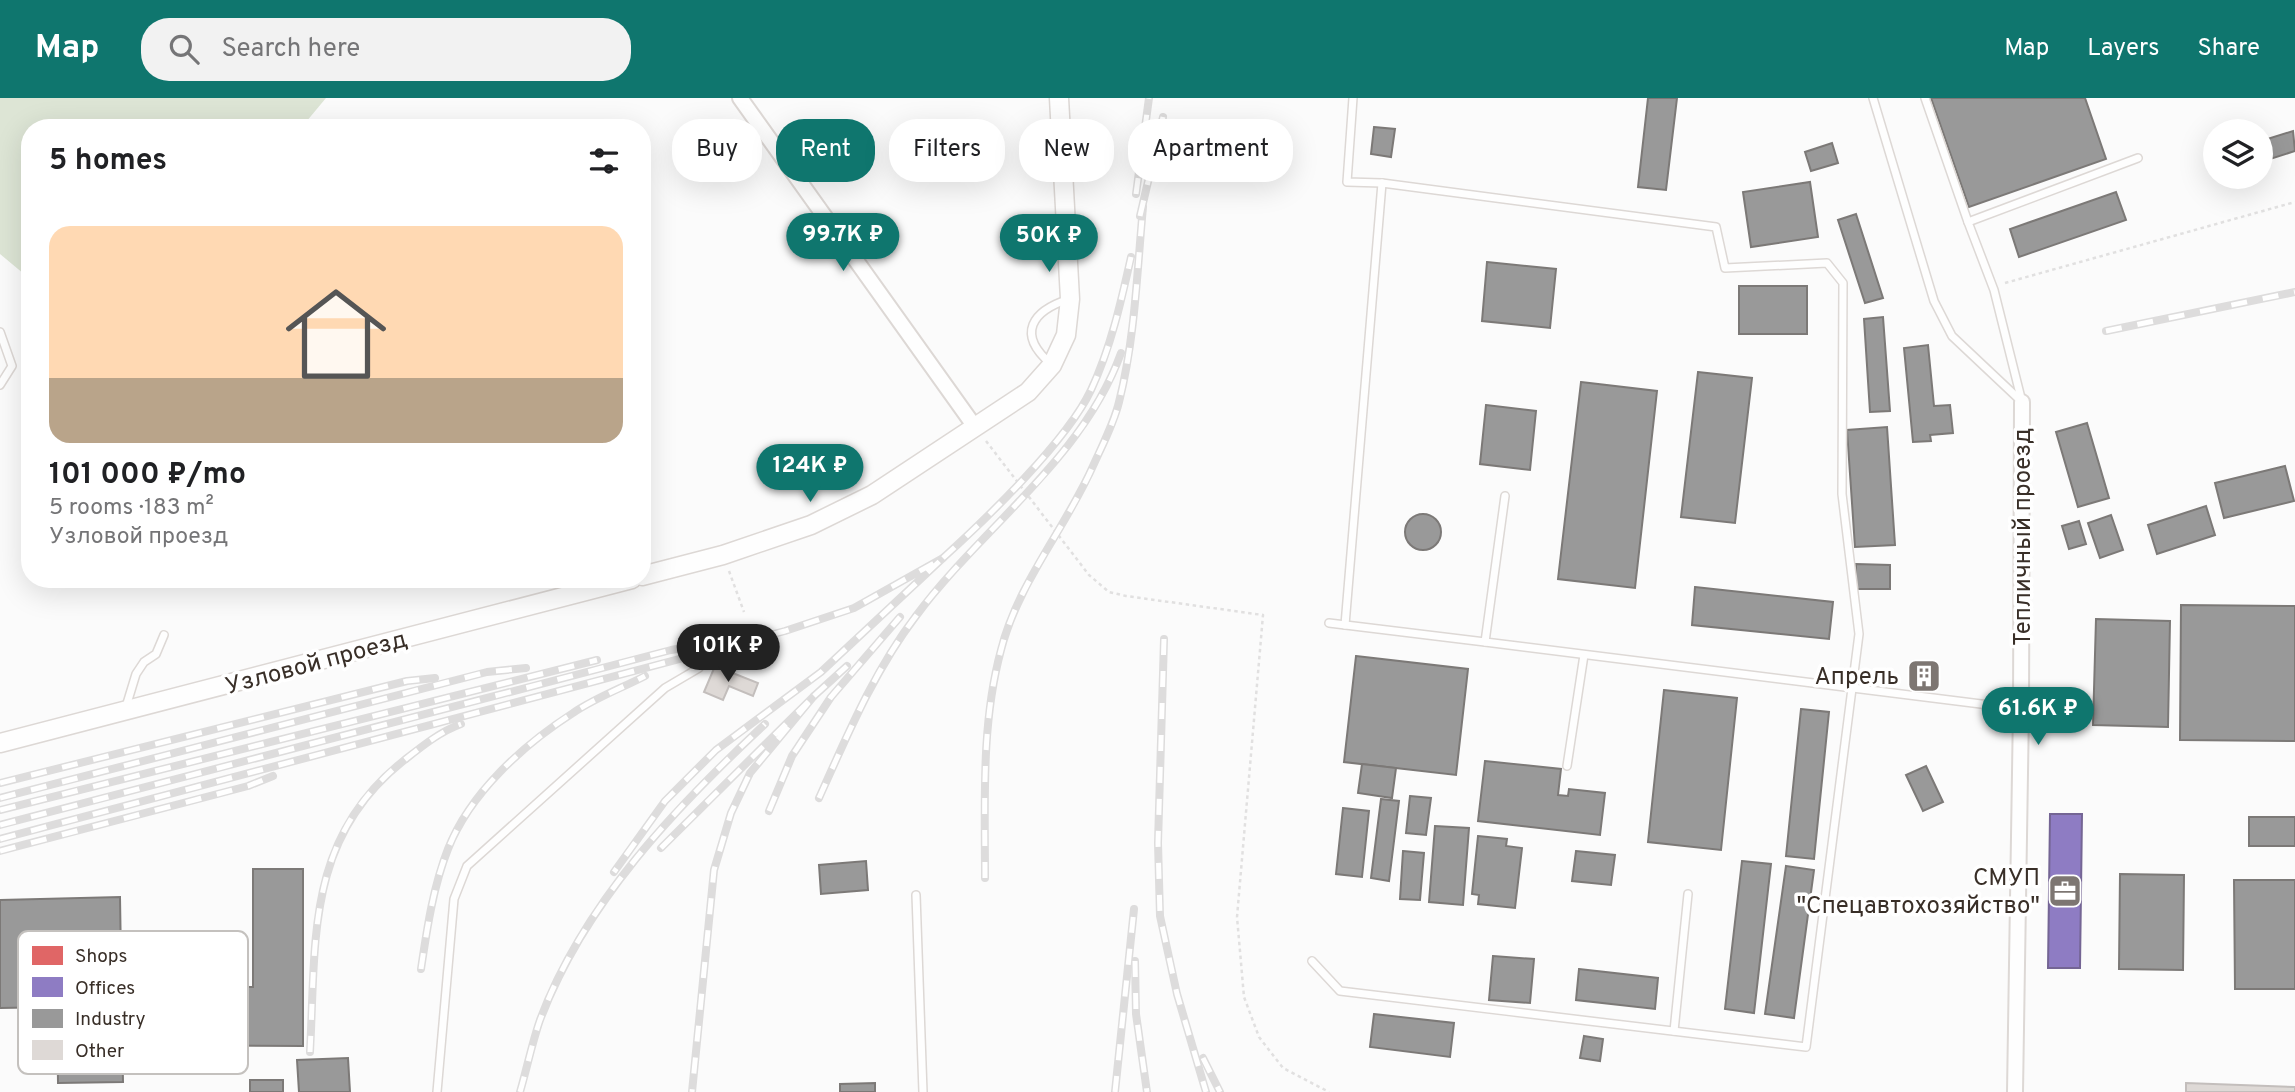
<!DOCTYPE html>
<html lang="en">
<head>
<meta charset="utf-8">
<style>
  body { margin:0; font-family:Overpass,sans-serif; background:#f2f2f2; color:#202124; height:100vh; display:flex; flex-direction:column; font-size:26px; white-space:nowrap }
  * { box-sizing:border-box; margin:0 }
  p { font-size:23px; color:#757577 }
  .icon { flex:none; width:38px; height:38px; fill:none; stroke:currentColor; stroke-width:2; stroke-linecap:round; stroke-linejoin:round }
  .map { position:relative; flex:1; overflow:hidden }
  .details { position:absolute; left:21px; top:21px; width:630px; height:469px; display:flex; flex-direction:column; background:#fff; border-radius:28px; box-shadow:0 7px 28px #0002 }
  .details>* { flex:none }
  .hud { position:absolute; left:672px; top:21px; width:665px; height:63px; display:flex; gap:14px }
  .fabs { position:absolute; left:2203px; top:21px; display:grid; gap:14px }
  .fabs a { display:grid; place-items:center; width:70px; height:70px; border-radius:50%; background:#fff; box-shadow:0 7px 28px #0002; font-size:35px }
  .price { position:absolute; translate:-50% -60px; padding:0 16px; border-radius:24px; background:#0f766e; color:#fff; font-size:23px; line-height:46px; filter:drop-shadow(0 2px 4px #0008) }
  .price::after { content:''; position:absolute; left:50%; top:42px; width:21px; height:16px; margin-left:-10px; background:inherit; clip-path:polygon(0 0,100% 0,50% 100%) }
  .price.active { background:#222; color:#fff }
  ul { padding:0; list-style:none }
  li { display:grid; align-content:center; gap:14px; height:371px; padding:0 28px }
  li+li { border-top:2px solid #e0e0e0 }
  li span { display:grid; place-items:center; height:217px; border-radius:21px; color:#555 }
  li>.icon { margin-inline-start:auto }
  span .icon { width:126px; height:126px; fill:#fffc; stroke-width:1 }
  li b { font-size:30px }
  h2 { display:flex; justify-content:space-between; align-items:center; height:84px; padding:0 28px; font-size:30px }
  .chip { padding:0 24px; border-radius:28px; background:#fff; box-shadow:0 7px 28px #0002; font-size:24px; line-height:63px }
  .chip.active { background:#0f766e; color:#fff }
  header { display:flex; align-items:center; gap:42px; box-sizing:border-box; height:98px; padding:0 35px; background:#0f766e; color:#fff }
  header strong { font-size:33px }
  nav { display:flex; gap:38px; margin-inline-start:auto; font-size:24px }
  .search { width:490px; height:63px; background:#f2f2f2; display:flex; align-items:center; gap:18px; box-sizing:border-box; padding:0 24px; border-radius:28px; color:#757577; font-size:26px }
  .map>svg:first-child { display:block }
</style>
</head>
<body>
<header>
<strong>Map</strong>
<div class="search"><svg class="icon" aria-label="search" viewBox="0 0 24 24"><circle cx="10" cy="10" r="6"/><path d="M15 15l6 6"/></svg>Search here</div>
<nav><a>Map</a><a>Layers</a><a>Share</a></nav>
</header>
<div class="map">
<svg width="2295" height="994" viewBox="0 0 2295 994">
  <rect width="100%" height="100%" fill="#fbfbfb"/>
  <path fill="#dde5d5" d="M0,0H326L301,30H30V181L0,156Z"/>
  <path fill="#e06666" stroke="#ae5653" stroke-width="2" d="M1913,567L1937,570L1935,589L1912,586Z"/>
  <path fill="#8e7cc3" stroke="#746594" stroke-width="2" d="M2050,716H2082L2080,870H2048Z"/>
  <g fill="#999" stroke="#7c7977" stroke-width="2">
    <path d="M1648,0H1677L1666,92L1638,89Z"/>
    <path d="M1931,0H2085L2106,61L1969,109Z"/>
    <path d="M1374,29L1395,31L1391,59L1371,56Z"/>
    <path d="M2293,33L2295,53L2261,64V43Z"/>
    <path d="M1832,45L1838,65L1811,73L1805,54Z"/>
    <path d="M1810,84L1818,139L1751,149L1743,94Z"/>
    <path d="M2116,94L2126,122L2019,159L2010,131Z"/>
    <path d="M1856,116L1883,200L1865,205L1838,122Z"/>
    <path d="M1487,164L1556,171L1550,230L1482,223Z"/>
    <rect x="1739" y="188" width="68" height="48"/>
    <path d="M1883,219L1890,313L1870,314L1864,221Z"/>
    <path d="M1928,247L1934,308L1950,307L1953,335L1930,337L1931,343L1913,344L1904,250Z"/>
    <path d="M1698,274L1752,280L1735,425L1681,419Z"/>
    <path d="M1581,284L1657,293L1635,490L1558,481Z"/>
    <path d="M1486,307L1536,313L1530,372L1480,366Z"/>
    <path d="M2087,325L2109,400L2078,409L2056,334Z"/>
    <path d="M1887,329L1895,447L1855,449L1847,332Z"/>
    <path d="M2285,368L2294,403L2224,420L2215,385Z"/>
    <path d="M2206,408L2215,437L2157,456L2148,427Z"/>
    <circle cx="1423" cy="434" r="18"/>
    <path d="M2111,417L2123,452L2100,460L2088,425Z"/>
    <path d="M2079,423L2086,446L2069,451L2062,428Z"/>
    <path d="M1856,466L1890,467V491H1856Z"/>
    <path d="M1695,489L1833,504L1829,541L1692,527Z"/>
    <path d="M2181,507L2295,508V643L2180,642Z"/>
    <path d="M2096,521L2170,523L2168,629L2093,627Z"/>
    <path d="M1356,558L1468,571L1456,677L1344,664Z"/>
    <path d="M1664,592L1737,600L1721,752L1648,744Z"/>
    <path d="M1801,611L1829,614L1814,761L1786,758Z"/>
    <path d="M1485,663L1561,671L1558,697L1568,698L1569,691L1605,695L1600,737L1478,723Z"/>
    <path d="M1362,666L1396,670L1392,700L1358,695Z"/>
    <path d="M1926,668L1943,704L1923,713L1906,677Z"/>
    <path d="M1410,698L1431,700L1426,737L1406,735Z"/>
    <path d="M1381,701L1399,703L1389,783L1371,780Z"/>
    <path d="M1343,710L1369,713L1362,779L1336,776Z"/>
    <rect x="2249" y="719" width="46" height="29"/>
    <path d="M1435,728L1469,730L1463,807L1429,804Z"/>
    <path d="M1478,738L1507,741L1506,748L1522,750L1515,810L1478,806L1479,797L1472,796Z"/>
    <path d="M1403,753L1424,755L1420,802L1400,801Z"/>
    <path d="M1576,753L1615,757L1611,787L1572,783Z"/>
    <path d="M866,763L868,792L821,796L819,767Z"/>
    <path d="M1742,763L1771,766L1754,915L1725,911Z"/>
    <path d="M1786,768L1814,772L1794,920L1765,916Z"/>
    <path d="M253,771H303V948L146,947V888L253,889Z"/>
    <path d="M2120,776L2184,777L2183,872L2119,871Z"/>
    <path d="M2234,782H2295V891H2235Z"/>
    <path d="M120,799L123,984L58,985L57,909L0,910V802Z"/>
    <path d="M1493,858L1534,861L1530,905L1489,902Z"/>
    <path d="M1579,871L1658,880L1655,911L1576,902Z"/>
    <path d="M1374,916L1454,925L1450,959L1370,949Z"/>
    <path d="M1584,938L1603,941L1600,963L1580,960Z"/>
    <path d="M348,960L350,994H299L297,962Z"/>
    <rect x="250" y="982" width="33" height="12"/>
    <path d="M875,985V994H840V986Z"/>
  </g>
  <g fill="#ded9d6" stroke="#c3bebc" stroke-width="2">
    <path d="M715,568L758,585L753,598L729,588L723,602L704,594Z"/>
    <path d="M2186,985L2295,989V994H2186Z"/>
  </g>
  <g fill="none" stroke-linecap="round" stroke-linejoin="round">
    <defs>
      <g id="service">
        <path d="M1353,0L1347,84L1382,85"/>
        <path d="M1873,0L1934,203L1952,238L2021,303"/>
        <path d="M1925,0L1968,124"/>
        <path d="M0,234L12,268L0,287"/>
        <path d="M1051,266C1016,236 1032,213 1069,201"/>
        <path d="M2022,304L1994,192L1968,124L2138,60"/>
        <path d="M1505,398L1485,544L2021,611"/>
        <path d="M1329,525L1485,544"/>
        <path d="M125,612L136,576L144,564L156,556L164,537"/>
        <path d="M1567,668L1584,557"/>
        <path d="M916,797L923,994"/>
        <path d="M1312,863L1340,893L1806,949L1859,536L1842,396L1843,185L1827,165L1725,170L1716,129L1382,85L1345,527"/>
        <path d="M1674,933L1688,796"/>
        <path d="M437,994L454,801L467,768L665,590L699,570"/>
      </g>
      <g id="minor">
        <path d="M740,0L975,329"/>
        <path d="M2015,994L2021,611L2022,304"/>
      </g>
      <g id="tertiary">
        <path d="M642,478L723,457L811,427L872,397L1028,294L1052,267L1066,237L1070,201L1059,0"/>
        <path d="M0,645L632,481"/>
      </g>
    </defs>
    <use href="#service" stroke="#ddd8d5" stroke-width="10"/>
    <use href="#minor" stroke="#ddd8d5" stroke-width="18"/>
    <use href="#tertiary" stroke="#ddd8d5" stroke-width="21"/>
    <g stroke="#e1e0e0" stroke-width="2.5" stroke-dasharray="3.5 3.5" stroke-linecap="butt">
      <path d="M2005,185L2295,104"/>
      <path d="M986,343L1089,477L1109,494L1126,498L1263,517L1237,819L1244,899L1259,939L1283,970L1329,994"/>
      <path d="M729,473L744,514"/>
    </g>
    <use href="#service" stroke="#fefefe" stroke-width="7"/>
    <use href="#minor" stroke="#fefefe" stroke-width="14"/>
    <use href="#tertiary" stroke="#fefefe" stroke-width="18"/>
    <defs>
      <g id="rail">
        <path d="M1136,96L1149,0"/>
        <path d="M1140,118L1163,19"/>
        <path d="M2106,233L2295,194"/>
        <path d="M943,460C986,421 1067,343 1091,292C1111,249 1121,204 1131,159"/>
        <path d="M1164,541L1158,745L1160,818L1177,896L1206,994"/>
        <path d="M814,598L847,568"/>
        <path d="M0,685L407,583L435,580"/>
        <path d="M0,700L487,574L526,570"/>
        <path d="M819,700C847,638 874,573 916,518C981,430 1083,361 1121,255"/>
        <path d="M0,712L597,562"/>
        <path d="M769,713L792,658L831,599L900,519"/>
        <path d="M0,727L671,552L712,545"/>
        <path d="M0,741L785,533L854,510L943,460L821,574L716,652L665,703L614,774"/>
        <path d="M661,750L814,598L750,675L731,715L714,772L692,994"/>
        <path d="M0,753L248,688L273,678"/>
        <path d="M985,780C985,704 981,626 1001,552C1018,485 1065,431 1093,368C1102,348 1114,325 1119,304C1135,241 1137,174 1143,109"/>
        <path d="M1135,863L1136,916L1147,994"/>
        <path d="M421,871C427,831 433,789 448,751C470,695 523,647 573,615C595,600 622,590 645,578"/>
        <path d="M310,954C316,842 306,741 402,664C421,649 439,634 461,626"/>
        <path d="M1203,960L1220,994"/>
        <path d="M520,994C527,970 532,945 540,922C584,805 675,710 765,626"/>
        <path d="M1115,994L1134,811"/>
      </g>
    </defs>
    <use href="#rail" stroke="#dddcdc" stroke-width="8"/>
    <use href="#rail" stroke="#fff" stroke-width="5" stroke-dasharray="16" stroke-linecap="butt"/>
  </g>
  <defs>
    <symbol id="building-square" viewBox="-11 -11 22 22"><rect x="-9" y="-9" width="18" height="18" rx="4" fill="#7d7672" stroke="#fff"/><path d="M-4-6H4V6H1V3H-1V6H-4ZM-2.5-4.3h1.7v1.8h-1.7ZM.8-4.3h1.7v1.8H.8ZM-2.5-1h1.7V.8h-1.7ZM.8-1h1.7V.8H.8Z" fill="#fff"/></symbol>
    <symbol id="office-square" viewBox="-11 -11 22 22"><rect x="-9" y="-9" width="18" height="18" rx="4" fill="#7d7672" stroke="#fff"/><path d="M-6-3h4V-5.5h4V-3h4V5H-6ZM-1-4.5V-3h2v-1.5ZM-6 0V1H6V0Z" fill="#fff"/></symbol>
  </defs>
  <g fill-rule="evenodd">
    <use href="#building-square" x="1905" y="559" width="38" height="38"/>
    <use href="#office-square" x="2046" y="774" width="38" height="38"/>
  </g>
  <g text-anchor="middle" stroke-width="7" stroke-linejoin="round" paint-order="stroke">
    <g font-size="24" fill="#392f28" stroke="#fff">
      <text transform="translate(2022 439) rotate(-90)" y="8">Тепличный проезд</text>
      <text transform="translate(316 564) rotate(-15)" y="8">Узловой проезд</text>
    </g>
    <g font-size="24" fill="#392f28" stroke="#fff" text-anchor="end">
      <text x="1899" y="586">Апрель</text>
      <text x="2040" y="787">СМУП<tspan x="2040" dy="28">"Спецавтохозяйство"</tspan></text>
    </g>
  </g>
  <rect x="18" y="833" width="230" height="143" rx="10" fill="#fff" stroke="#c4c1be" stroke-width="2"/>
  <rect x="32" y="848" width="31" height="19" fill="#e06666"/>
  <rect x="32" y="879" width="31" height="20" fill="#8e7cc3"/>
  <rect x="32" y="911" width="31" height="19" fill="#999"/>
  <rect x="32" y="942" width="31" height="20" fill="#ded9d6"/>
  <g font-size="19" fill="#392f28">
    <text x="75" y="864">Shops</text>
    <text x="75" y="896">Offices</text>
    <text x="75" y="927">Industry</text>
    <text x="75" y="959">Other</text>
  </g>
</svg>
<div class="fabs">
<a><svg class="icon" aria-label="layers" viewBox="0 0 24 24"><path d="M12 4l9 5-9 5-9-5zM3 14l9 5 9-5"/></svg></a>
</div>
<b class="price" style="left:843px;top:175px">99.7K ₽</b>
<b class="price" style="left:1049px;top:176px">50K ₽</b>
<b class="price" style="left:810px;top:406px">124K ₽</b>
<b class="price active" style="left:728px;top:586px">101K ₽</b>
<b class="price" style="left:2038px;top:649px">61.6K ₽</b>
<div class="hud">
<a class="chip">Buy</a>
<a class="chip active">Rent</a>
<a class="chip">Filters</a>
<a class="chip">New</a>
<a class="chip">Apartment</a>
</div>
<section class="details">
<h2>5 homes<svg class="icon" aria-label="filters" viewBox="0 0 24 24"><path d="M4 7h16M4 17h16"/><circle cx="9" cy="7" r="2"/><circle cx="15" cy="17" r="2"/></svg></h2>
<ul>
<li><span style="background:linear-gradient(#ffd9b3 70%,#b9a48a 0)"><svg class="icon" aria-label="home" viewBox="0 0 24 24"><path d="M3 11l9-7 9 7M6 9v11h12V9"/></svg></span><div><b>101 000 ₽/mo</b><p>5 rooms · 183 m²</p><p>Узловой проезд</p></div></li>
</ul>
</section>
</div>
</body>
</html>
